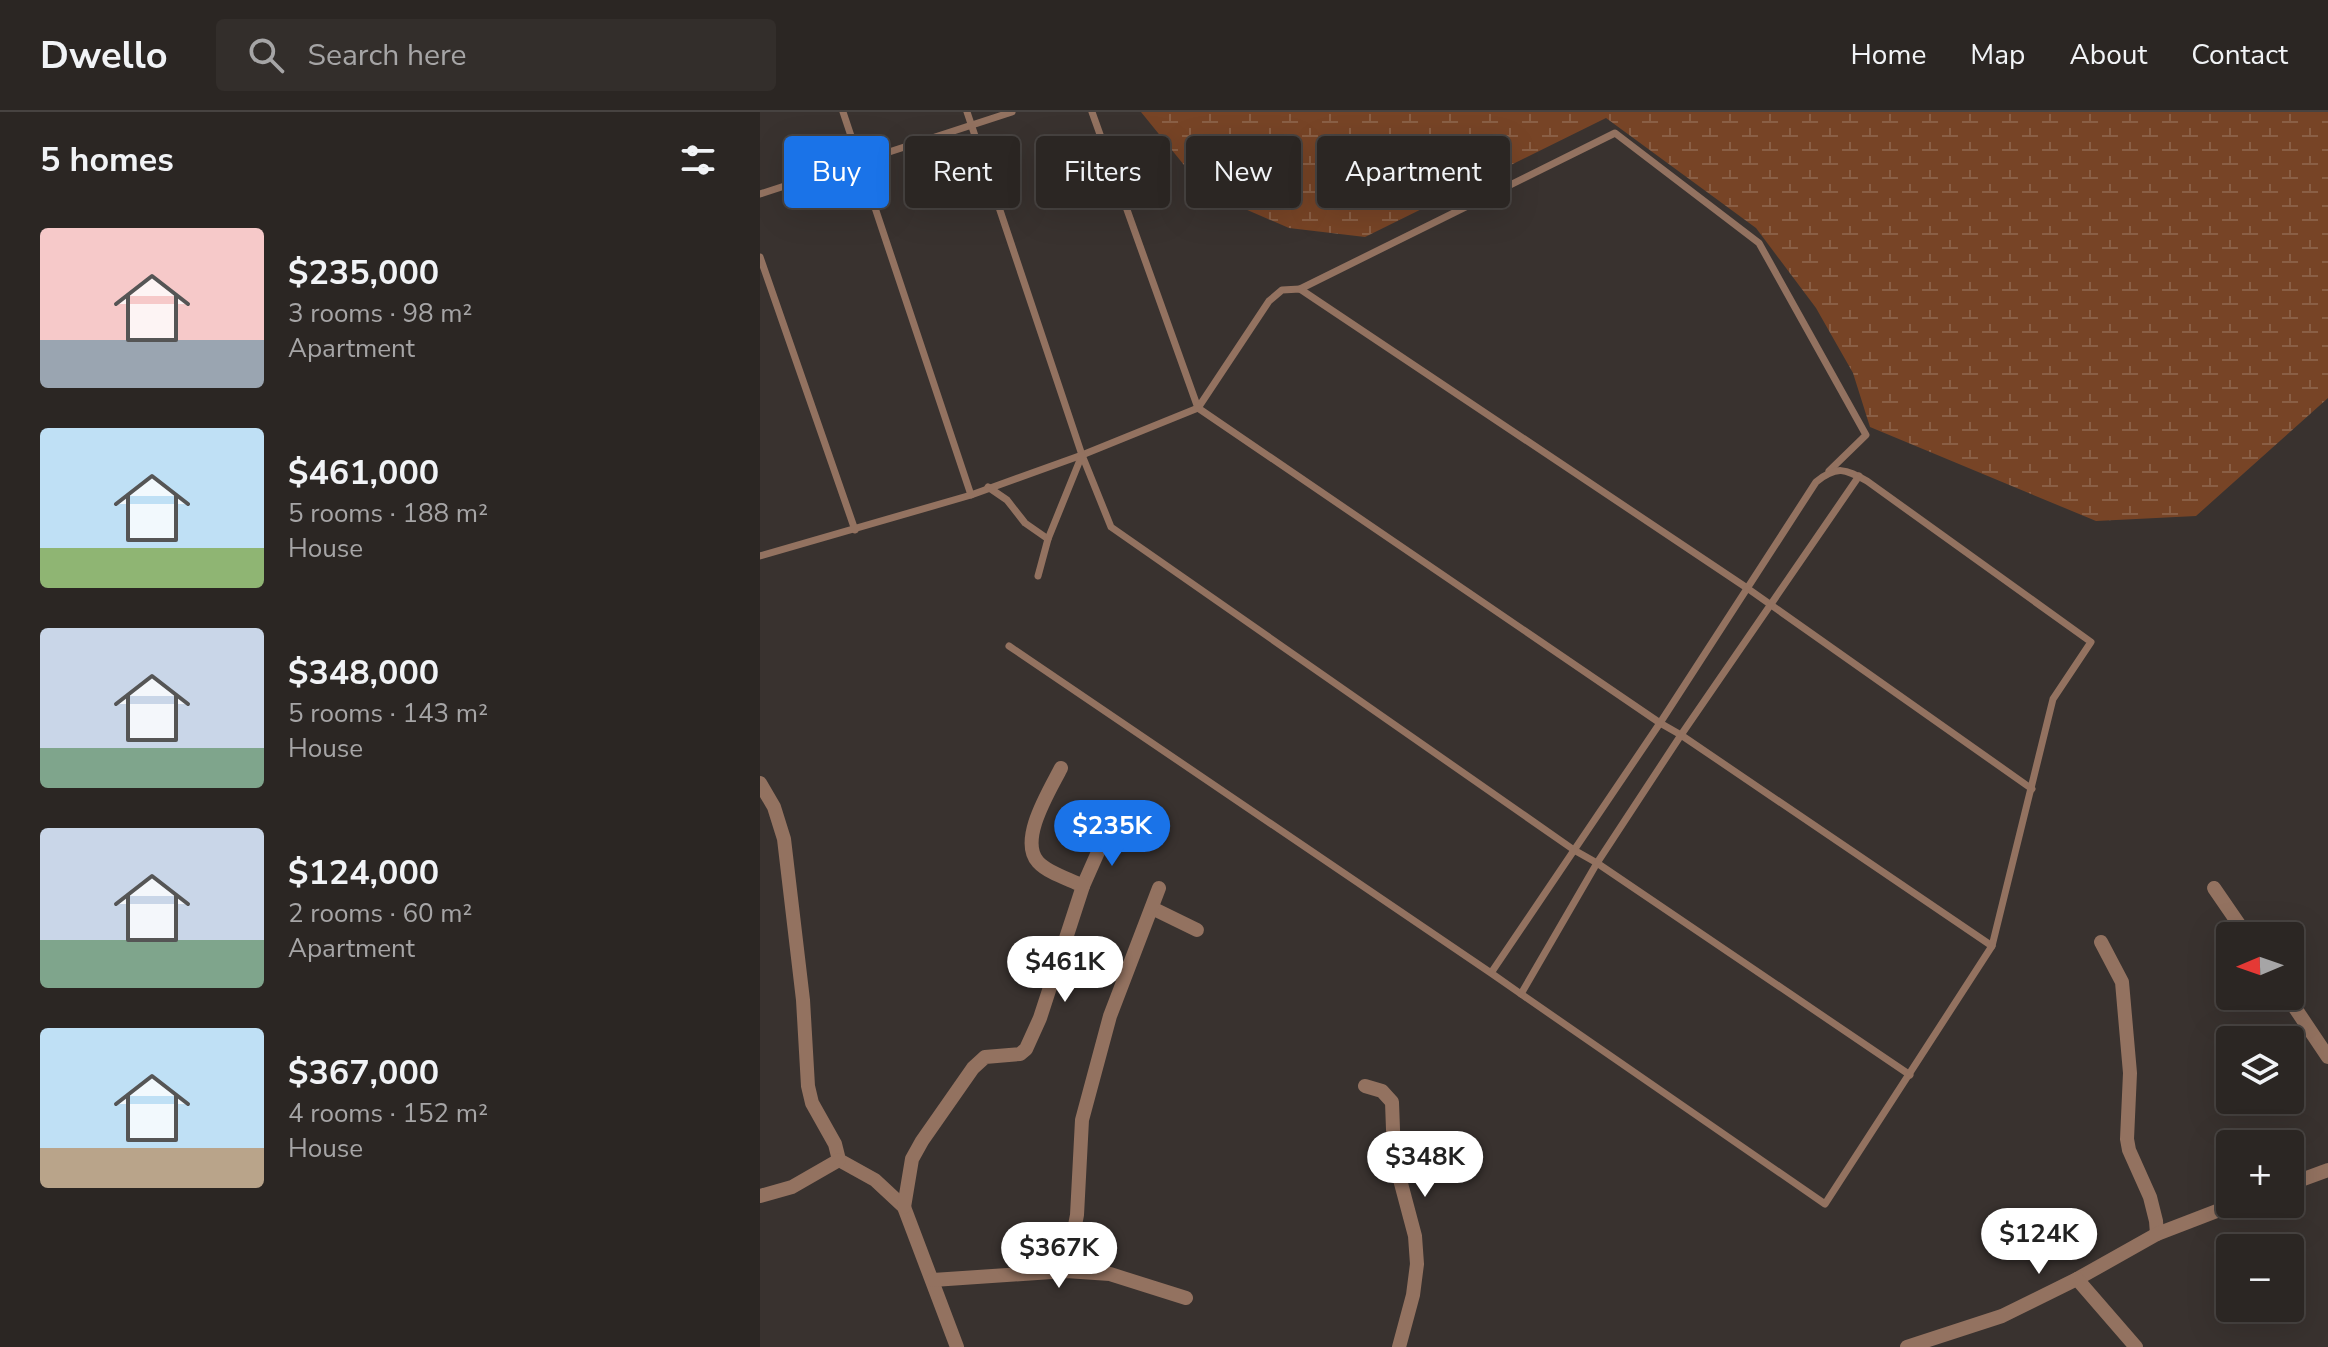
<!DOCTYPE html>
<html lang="en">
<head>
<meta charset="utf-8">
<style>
  body { margin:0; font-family:"Nunito Sans",sans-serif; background:#332e2b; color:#f1f3f6; height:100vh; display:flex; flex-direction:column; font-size:30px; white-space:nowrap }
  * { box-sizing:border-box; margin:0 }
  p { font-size:26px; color:#a6a5a6 }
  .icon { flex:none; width:44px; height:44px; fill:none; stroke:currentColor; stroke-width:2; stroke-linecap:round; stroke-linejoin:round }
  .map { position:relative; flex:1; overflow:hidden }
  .panel { display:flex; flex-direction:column; background:#2b2623; width:760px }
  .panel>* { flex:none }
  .top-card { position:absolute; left:24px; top:24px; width:760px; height:72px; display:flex; gap:16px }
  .needle { width:52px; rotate:268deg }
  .buttons { position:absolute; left:1456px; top:810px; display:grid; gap:16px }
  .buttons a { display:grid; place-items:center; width:88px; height:88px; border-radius:8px; background:#2b2623; box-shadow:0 8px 32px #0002,0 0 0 2px #474341; font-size:40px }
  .price { position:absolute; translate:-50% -68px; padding:0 18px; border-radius:28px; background:#fff; color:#222; font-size:26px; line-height:52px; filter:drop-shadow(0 2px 4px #0008) }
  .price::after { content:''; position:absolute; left:50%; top:48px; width:24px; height:18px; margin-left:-12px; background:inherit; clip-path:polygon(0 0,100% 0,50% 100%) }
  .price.current { background:#1a73e8; color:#fff }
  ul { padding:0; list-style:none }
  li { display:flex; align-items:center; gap:24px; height:200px; padding:0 40px }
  li span { display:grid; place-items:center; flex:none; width:224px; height:160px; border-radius:8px; color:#555 }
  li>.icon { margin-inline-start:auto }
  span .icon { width:96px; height:96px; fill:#fffc; stroke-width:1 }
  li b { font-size:34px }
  h2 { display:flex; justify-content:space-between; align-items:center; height:96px; padding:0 40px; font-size:34px }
  .pill { padding:0 28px; border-radius:8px; background:#2b2623; box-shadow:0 8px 32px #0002,0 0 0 2px #474341; font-size:28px; line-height:72px }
  .pill.current { background:#1a73e8; color:#fff }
  header { display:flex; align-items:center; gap:48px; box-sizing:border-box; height:112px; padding:0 40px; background:#2b2623; border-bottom:2px solid #474341 }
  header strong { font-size:38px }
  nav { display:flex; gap:44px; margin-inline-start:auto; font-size:28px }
  .search { width:560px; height:72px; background:#332e2b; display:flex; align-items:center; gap:20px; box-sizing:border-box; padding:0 28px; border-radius:8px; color:#a6a5a6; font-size:30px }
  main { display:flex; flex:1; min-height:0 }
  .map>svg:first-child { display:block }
</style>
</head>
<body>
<header>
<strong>Dwello</strong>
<div class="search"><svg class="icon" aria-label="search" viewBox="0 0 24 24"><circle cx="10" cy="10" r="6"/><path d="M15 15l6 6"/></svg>Search here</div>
<nav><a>Home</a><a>Map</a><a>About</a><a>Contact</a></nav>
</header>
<main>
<section class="panel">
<h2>5 homes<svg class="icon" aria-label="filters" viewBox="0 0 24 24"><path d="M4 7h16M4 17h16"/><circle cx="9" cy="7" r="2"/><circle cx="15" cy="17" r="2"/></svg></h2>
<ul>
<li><span style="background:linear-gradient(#f6c9c9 70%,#9aa5b1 0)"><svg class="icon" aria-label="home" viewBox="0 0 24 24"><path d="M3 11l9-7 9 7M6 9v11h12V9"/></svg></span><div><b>$235,000</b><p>3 rooms · 98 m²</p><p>Apartment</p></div></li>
<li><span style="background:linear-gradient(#bfe0f5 75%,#8fb573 0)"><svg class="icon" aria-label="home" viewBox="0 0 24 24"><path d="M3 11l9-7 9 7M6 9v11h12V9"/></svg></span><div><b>$461,000</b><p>5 rooms · 188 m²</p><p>House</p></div></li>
<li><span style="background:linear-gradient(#c9d6e8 75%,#7fa58c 0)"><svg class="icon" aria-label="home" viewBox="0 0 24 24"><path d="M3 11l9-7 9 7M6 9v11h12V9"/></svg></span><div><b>$348,000</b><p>5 rooms · 143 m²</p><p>House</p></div></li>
<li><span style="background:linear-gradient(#c9d6e8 70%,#7fa58c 0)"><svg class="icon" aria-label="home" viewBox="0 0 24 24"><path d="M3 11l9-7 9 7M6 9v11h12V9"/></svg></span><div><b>$124,000</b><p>2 rooms · 60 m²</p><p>Apartment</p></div></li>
<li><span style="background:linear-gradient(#bfe0f5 75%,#b9a48a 0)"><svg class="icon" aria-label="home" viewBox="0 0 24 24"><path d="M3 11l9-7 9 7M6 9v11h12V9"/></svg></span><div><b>$367,000</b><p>4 rooms · 152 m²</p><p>House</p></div></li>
</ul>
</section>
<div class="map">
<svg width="1568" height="1235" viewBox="0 0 1568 1235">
  <defs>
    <pattern id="wetland-marsh" width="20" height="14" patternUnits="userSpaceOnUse" patternTransform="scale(2)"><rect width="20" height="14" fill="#774426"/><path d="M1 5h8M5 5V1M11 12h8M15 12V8" fill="none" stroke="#8a5f45"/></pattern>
  </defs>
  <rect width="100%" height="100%" fill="#39322f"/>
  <path fill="url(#wetland-marsh)" d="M381,0H1568V286L1436,404L1336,409L1110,315L1093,261L1056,196L996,116L846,6L605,125L529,116L485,97L424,53Z"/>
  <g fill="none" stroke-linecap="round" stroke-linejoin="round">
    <g stroke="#937260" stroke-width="7">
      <path d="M83,0L211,383"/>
      <path d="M207,0L322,343"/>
      <path d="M332,0L438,296L900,611L921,623L1232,834"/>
      <path d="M0,82L252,0"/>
      <path d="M0,145L95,418"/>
      <path d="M540,177L855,21L999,131L1106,323L1069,359"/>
      <path d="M228,375L247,388L265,411L288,427"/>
      <path d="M0,444L211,383L322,343L438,296L509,189L522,178L540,177L987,476L1272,677"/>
      <path d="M278,464L288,427L322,343L351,415L814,738L837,751L1150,963"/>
      <path d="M249,534L731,861L761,882L1065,1092L1232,834L1293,587L1331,530L1107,369C1085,357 1077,353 1056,370L900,611L731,861"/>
      <path d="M761,882L837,751L921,623L1099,364"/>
    </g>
    <g stroke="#937260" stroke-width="14">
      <path d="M0,671L14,695L24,727L43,888L48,974L52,991L75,1032L79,1048L115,1068L144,1095L197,1235"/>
      <path d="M323,774L346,722"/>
      <path d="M1454,776L1487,824"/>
      <path d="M392,796L437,818"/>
      <path d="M1341,830L1362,870L1370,961L1367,1027L1369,1038L1390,1085L1396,1109L1397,1122"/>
      <path d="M1527,884L1568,945"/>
      <path d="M605,974L622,979L632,990L634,1045L655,1124L657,1152L653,1183L639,1235"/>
      <path d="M1530,1072L1568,1058"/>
      <path d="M0,1084L32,1075L79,1048"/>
      <path d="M144,1095L152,1047L162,1029L213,956L225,945L260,942L266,937L280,906L323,774C309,767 288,761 278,750C258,728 290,678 301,656"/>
      <path d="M306,1159L317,1103L322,1008L350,904L399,776"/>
      <path d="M1317,1167L1397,1122L1475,1092"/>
      <path d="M173,1168L306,1159L350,1162L426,1186"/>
      <path d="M1147,1235L1242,1204L1317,1167L1376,1235"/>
    </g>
  </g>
</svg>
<div class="buttons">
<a><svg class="needle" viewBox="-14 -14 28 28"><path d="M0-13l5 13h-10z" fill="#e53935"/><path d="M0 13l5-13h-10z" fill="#a6a5a6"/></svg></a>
<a><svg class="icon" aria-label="layers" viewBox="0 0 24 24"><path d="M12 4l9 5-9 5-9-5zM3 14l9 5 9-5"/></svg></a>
<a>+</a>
<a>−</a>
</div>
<b class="price current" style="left:352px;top:756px">$235K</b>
<b class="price" style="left:305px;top:892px">$461K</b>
<b class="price" style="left:665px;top:1087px">$348K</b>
<b class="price" style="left:1279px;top:1164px">$124K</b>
<b class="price" style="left:299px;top:1178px">$367K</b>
<div class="top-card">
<a class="pill current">Buy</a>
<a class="pill">Rent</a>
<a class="pill">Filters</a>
<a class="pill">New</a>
<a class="pill">Apartment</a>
</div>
</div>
</main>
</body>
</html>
